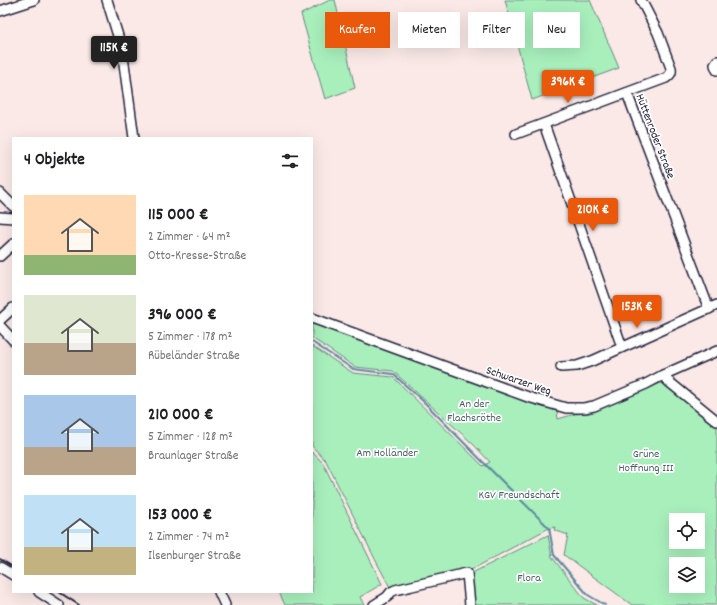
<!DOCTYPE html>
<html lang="de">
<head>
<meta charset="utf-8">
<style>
  body { margin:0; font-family:Dekko,sans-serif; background:#f6f6f6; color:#202124; height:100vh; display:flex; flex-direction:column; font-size:15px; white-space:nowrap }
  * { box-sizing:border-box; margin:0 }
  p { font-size:13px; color:#757577 }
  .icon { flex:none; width:22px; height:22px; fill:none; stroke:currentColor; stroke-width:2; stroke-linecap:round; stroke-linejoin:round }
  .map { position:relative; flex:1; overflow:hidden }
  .drawer { position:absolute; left:12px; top:137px; width:301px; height:456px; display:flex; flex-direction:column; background:#fff; border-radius:0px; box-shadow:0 4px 16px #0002 }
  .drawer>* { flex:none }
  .guide { position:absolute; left:325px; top:12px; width:332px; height:36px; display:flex; gap:8px }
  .controls { position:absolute; left:669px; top:513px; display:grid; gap:8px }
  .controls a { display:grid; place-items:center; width:36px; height:36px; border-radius:0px; background:#fff; box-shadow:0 4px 16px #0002; font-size:20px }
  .price { position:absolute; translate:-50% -34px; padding:0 9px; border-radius:4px; background:#ea580c; color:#fff; font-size:13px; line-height:26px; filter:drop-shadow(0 1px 2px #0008) }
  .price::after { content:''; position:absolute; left:50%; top:24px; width:12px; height:9px; margin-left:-6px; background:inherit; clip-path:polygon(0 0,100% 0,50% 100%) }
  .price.current { background:#222; color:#fff }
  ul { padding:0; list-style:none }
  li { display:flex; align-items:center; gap:12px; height:100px; padding:0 12px }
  li span { display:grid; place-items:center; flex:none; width:112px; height:80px; border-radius:0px; color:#555 }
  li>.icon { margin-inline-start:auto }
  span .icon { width:48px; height:48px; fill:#fffc; stroke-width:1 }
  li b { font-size:17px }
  h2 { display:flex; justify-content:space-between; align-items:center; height:48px; padding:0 12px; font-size:17px }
  .pill { padding:0 14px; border-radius:0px; background:#fff; box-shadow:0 4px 16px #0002; font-size:14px; line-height:36px }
  .pill.current { background:#ea580c; color:#fff }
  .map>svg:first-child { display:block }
</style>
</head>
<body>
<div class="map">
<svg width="717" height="605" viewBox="0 0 717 605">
  <rect width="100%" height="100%" fill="#fae9e7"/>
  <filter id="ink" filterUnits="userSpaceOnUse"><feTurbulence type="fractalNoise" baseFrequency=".025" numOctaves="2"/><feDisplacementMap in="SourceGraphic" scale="8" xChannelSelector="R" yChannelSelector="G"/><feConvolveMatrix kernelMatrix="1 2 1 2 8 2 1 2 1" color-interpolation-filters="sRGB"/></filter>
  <g filter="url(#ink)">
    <g fill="#a8efbc" stroke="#65887c" fill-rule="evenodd">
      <path d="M330,0H335L355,88L325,99L301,14Z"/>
      <path d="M505,0H590L619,68L532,100Z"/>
      <path d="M312,323L527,402L557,411L558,419L575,414L589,413L661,383L668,386L717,425V605H632L564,555L568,535L554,530L555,527L547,529L469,571L391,589L377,563L326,461L312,446V346L353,373L393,377L483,466L490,462L473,444L393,371L355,367L312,338ZM676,520H698V542H676ZM676,564H698V586H676Z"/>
      <path d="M312,452L323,463L382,584L360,597L364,605H285L279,592H312Z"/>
      <path d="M548,535L552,557L584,598L597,605H473L470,574Z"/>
    </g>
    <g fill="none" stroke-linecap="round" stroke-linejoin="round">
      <path stroke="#5c8a9f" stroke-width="2" d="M312,342L353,369L393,374L424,402L476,455L549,528L554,555L588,595L605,605"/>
      <defs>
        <g id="minor">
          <path d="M107,0L122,49L134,138"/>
          <path d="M0,11L34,0"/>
          <path d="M717,61L715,65L717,70"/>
          <path d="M627,93L709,309"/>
          <path d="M544,124L622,347"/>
          <path d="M516,134L666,78C670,75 672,73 671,68L658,33L641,0"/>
          <path d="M0,193L13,206"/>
          <path d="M0,217L13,218"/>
          <path d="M0,256L13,244"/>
          <path d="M312,318L528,397L566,408H584L594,406L646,384L663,375L717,351"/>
          <path d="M0,320L13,308"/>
          <path d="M0,326L13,340"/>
          <path d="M561,367L577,366L592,361L717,305"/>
          <path d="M663,375L668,381L717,421"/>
          <path d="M0,567L13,575"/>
          <path d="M39,592L59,605"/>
          <path d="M219,592L225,605"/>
          <path d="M374,605L387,597L391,592L395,590L467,573L470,605"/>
        </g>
      </defs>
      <use href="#minor" stroke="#22223b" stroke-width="12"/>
      <use href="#minor" stroke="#fff" stroke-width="9"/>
      <g stroke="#22223b" stroke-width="2">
        <path d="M0,559L13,567"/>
        <path d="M59,592L79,605"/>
      </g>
    </g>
  </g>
  <g text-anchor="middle" stroke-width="3.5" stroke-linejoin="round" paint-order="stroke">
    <g font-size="12" fill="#22223b" stroke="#fff">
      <text transform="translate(656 136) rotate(69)" y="4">Hüttenroder Straße</text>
      <text transform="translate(519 380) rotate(19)" y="4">Schwarzer Weg</text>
    </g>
    <g font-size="12" fill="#4a6062" stroke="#fff">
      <text x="474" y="407">An der<tspan x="474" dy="14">Flachsröthe</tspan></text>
      <text x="387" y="456">Am Holländer</text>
      <text x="646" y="457">Grüne<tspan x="646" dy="14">Hoffnung III</tspan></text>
      <text x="519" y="498">KGV Freundschaft</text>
      <text x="529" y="581">Flora</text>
    </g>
  </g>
</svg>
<div class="controls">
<a><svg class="icon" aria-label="locate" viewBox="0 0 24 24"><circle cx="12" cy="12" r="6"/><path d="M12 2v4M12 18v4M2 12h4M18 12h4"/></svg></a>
<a><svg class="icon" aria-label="layers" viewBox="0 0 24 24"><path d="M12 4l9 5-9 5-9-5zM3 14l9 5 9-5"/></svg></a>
</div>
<b class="price current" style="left:114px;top:70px">115K €</b>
<b class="price" style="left:568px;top:104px">396K €</b>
<b class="price" style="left:593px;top:232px">210K €</b>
<b class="price" style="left:637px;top:329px">153K €</b>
<div class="guide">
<a class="pill current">Kaufen</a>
<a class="pill">Mieten</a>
<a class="pill">Filter</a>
<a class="pill">Neu</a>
</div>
<section class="drawer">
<h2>4 Objekte<svg class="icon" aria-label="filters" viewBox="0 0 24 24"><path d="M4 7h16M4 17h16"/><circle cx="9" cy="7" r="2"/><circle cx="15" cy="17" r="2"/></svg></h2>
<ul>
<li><span style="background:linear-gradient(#ffd9b3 75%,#8fb573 0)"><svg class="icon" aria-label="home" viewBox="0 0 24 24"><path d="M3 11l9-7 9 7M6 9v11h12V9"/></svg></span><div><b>115 000 €</b><p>2 Zimmer · 64 m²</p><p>Otto-Kresse-Straße</p></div></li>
<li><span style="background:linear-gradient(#dfe7d0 60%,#b9a48a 0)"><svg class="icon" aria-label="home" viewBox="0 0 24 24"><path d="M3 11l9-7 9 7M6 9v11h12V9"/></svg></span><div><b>396 000 €</b><p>5 Zimmer · 178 m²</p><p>Rübeländer Straße</p></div></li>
<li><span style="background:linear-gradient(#a9c7e8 65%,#b9a48a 0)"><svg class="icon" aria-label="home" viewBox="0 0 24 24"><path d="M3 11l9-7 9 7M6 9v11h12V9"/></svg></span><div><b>210 000 €</b><p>5 Zimmer · 128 m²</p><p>Braunlager Straße</p></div></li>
<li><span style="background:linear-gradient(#bfe0f5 65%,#c2b280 0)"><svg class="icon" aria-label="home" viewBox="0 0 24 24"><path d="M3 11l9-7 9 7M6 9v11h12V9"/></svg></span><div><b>153 000 €</b><p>2 Zimmer · 74 m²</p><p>Ilsenburger Straße</p></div></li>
</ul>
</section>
</div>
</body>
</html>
